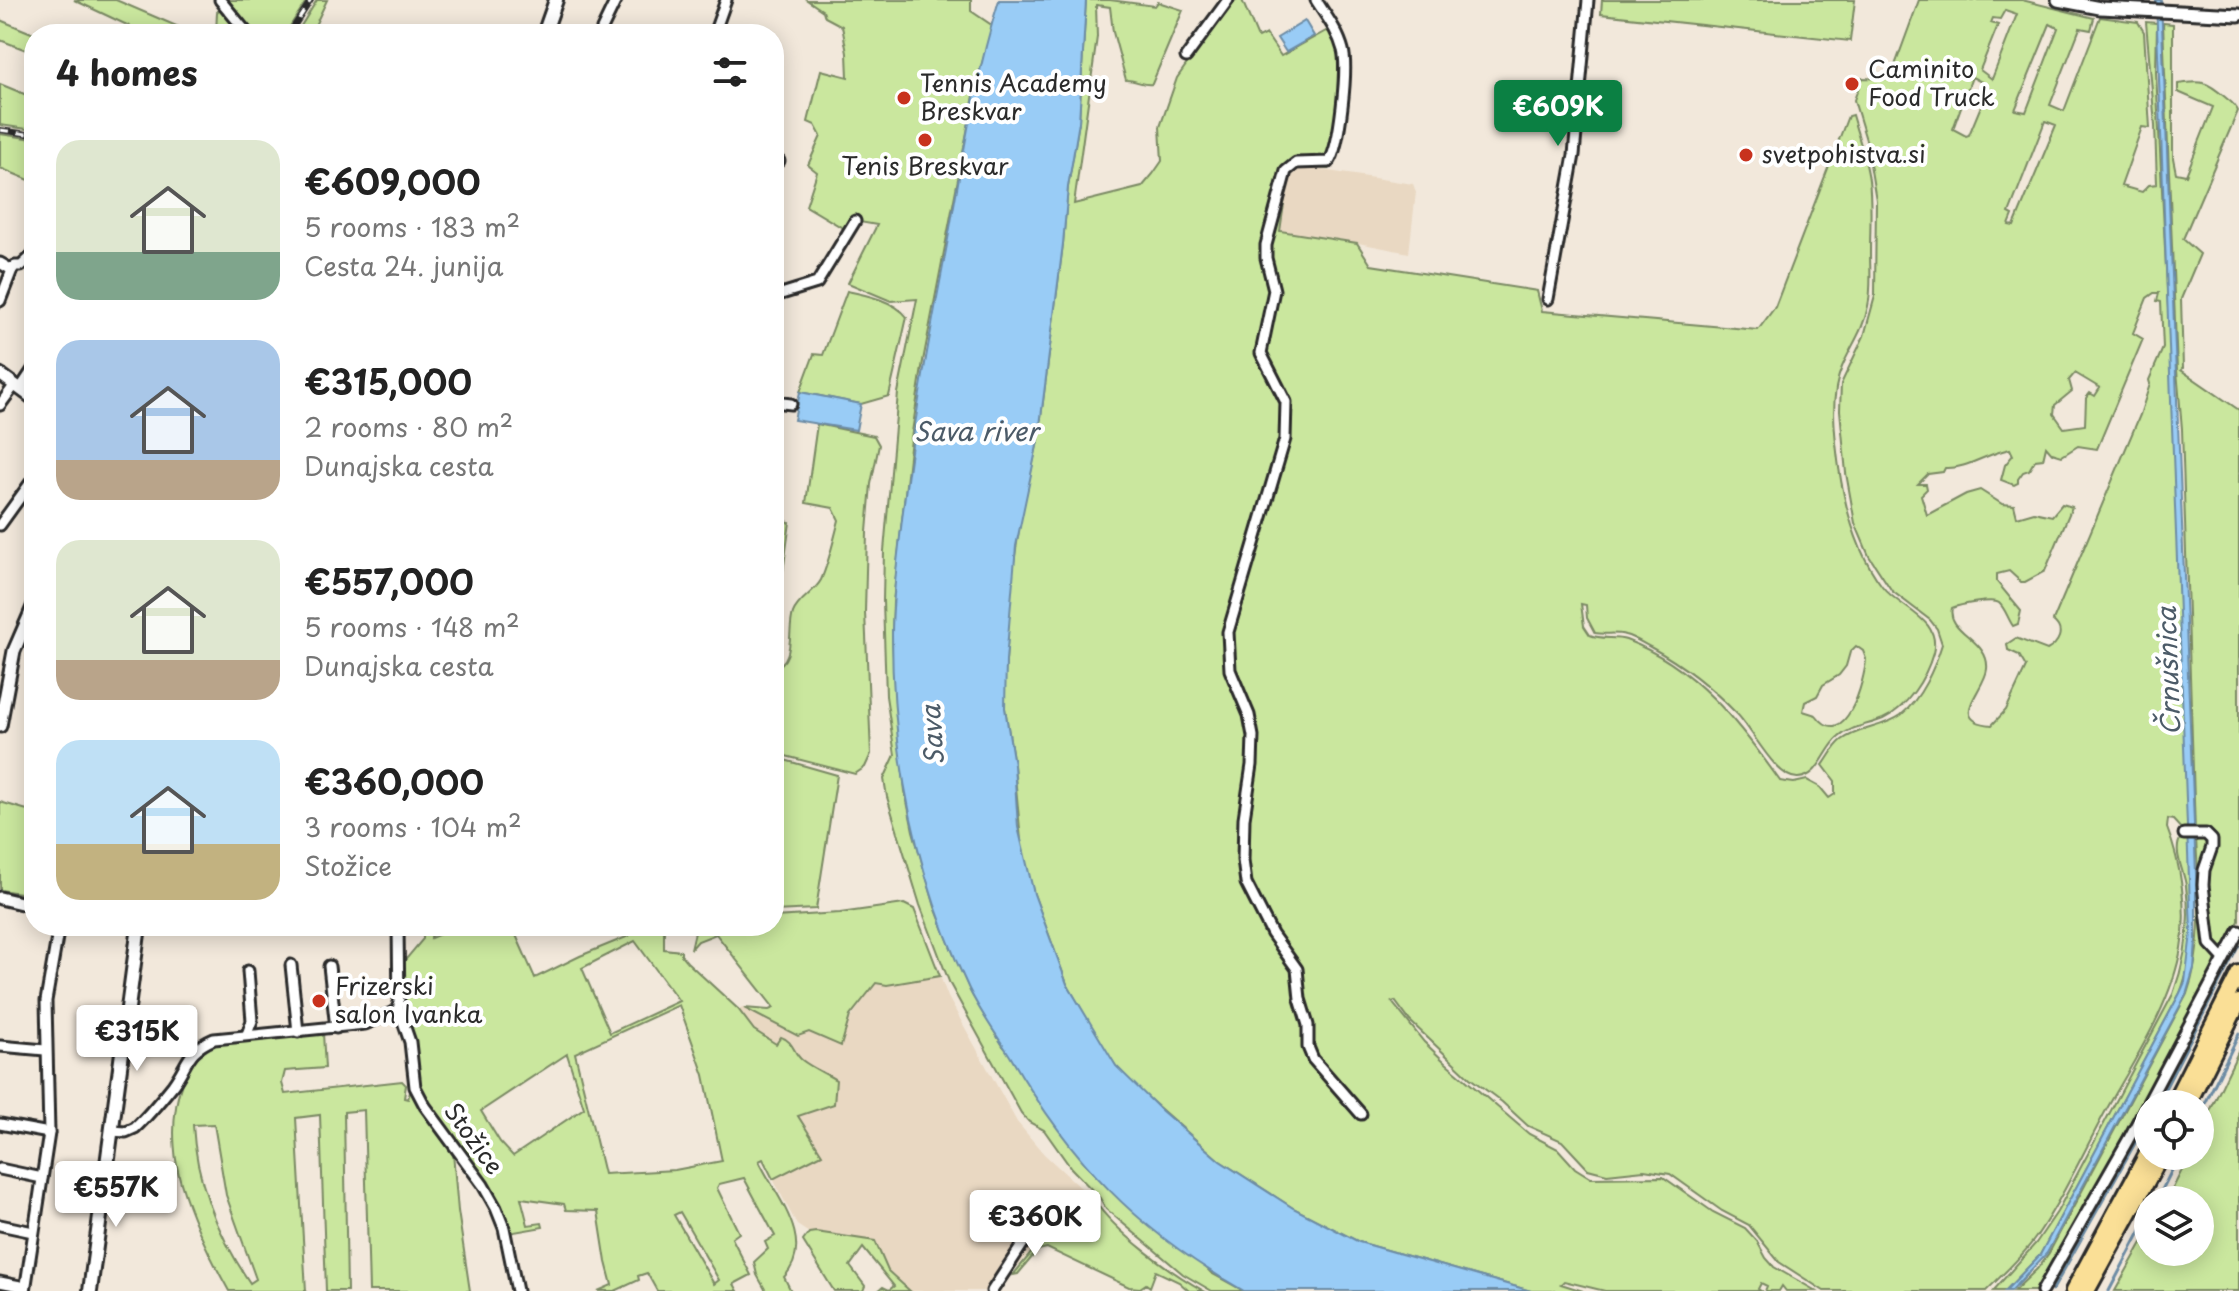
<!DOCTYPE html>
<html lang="en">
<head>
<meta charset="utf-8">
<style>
  body { margin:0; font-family:"Playpen Sans",sans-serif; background:#f2f2f2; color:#222; height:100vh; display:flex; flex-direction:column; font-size:30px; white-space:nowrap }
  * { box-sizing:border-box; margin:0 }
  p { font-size:26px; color:#767676 }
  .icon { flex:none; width:44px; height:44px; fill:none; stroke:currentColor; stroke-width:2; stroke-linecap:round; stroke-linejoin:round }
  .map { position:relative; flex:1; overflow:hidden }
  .panel { position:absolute; left:24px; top:24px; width:760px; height:912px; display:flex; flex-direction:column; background:#fff; border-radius:32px; box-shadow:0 4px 20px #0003 }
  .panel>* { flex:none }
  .tools { position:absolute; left:2134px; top:1090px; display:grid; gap:16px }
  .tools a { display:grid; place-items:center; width:80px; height:80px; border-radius:50%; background:#fff; box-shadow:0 4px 20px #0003; font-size:40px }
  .price { position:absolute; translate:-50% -68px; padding:0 18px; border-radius:8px; background:#fff; color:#222; font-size:26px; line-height:52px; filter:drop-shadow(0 2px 4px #0008) }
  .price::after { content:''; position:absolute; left:50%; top:48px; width:24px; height:18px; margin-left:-12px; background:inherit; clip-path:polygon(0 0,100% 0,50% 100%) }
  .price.on { background:#0b8043; color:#fff }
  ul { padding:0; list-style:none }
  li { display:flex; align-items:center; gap:24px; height:200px; padding:0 32px }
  li span { display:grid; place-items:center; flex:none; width:224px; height:160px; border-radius:24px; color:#555 }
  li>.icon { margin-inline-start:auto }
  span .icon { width:96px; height:96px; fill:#fffc; stroke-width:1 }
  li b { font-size:34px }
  h2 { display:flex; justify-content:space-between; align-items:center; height:96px; padding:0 32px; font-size:34px }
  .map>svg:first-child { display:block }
</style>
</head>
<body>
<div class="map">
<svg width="2239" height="1291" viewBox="0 0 2239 1291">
  <rect width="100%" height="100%" fill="#f2e8db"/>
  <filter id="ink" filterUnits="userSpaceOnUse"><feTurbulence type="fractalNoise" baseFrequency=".0125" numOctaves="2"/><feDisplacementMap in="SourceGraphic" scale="16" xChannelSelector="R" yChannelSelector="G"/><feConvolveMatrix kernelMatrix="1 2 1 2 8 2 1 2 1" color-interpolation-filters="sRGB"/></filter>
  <g filter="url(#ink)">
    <g fill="#e9d8c2">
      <path d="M1296,166L1413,184L1416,192L1409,253L1343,240L1280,231L1289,170Z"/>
      <path d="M940,976L948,997L1017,1122L1044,1154L1094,1200L1087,1210L1074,1202L1012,1273L1002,1269L985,1291H910L888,1271L875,1241L809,1233L797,1225L773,1179L822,1154L797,1115L831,1106L798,1057L792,1044L786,1038L776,1044L754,1030L738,1009L744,1008L798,1035L847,1023L876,983L887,985Z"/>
    </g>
    <g fill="#cae79e" stroke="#7a8964" stroke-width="2" fill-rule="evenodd">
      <path d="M74,0H116L195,34H146Z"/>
      <path d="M225,0H307L285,34H252Z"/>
      <path d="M317,0H327L311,34H296Z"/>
      <path d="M807,0H971V11L993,26L977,80L923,361L911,439L893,602L892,635L895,701L905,791L913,831L935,907L952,950L971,993L1003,1046L1211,1273L1244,1291H1212L1183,1274L1106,1209L1100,1198L1071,1168L1044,1130L1029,1122L1021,1113L950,984L920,905L887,797L884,779L895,755L886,696L883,601L884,551L898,393L917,299L891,301L848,283L877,225L860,222L853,234L806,206L817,172L808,165L821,136L815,125L808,122L821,70L848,77L847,53L842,26L825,17L823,11Z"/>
      <path d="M1086,0H1110L1155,6L1158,2L1183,10L1152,84C1144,86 1136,80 1126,80L1113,32L1110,7L1096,5L1097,37L1074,204L1142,187L1153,174L1162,161L1160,127L1177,78L1232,0H1242L1258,38L1266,34L1281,56L1326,31L1334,33C1345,77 1336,124 1328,169L1296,166L1289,170L1280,231L1357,243L1371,265L1537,291L1542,311L1758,330L1775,307L1848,116L1852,115C1858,136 1866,158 1869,180C1872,204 1870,228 1870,252C1870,270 1872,289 1868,306C1864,329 1851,346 1842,367C1829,397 1835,436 1839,468C1845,508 1857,553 1882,586C1899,609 1942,618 1933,653C1926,678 1907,708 1883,719C1869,725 1851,726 1839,737C1824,749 1820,777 1798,778C1776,779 1752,729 1737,714C1711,687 1685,666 1652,648C1644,644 1634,637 1625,635C1615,632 1605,635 1595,633L1587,618L1586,605L1581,604L1584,626L1590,635C1602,640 1615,636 1626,640C1695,666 1739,723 1780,781L1794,783L1807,780L1820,787L1829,798L1835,794V781L1823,765C1829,757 1834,746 1842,740C1859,727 1883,728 1901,715C1921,699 1935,667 1942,644L1937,629L1930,620L1892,591L1869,556L1855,523L1846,473L1840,410L1841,384L1864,336L1875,296L1876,200L1866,140L1854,100L1862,78L1890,79L1919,0H2022L2094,18L2091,30L2080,28L2050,105L2064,111L2100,17L2138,22L2144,32L2150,128L2142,127L2121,186L2142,192L2149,185L2157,184L2155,125L2146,22L2157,23L2156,72L2176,466L2189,820L2188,830L2183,831L2173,820L2168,819L2167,828C2181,864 2188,910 2181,948C2171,1006 2132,1063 2104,1114C2082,1155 2062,1199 2036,1237C2022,1257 2003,1274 1986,1291H1824L1779,1262L1749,1225L1722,1211L1670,1174L1644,1170L1607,1174L1588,1169L1562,1141L1528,1126L1502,1102L1470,1078L1410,1021L1395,1001L1392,1002L1424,1042L1446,1063L1529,1134L1558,1149L1575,1168L1591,1178L1663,1177L1713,1212L1745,1228L1757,1241L1766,1258L1774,1267L1816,1291H1786L1782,1286L1779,1291H1765L1767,1286L1761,1283L1758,1289L1761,1291H1605L1564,1281L1561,1284L1583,1291H1531L1359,1242L1293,1208L1220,1161L1138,1089L1116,1066L1103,1047L1067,984L1034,894L1022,851L1014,765L1005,708V676L1012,576L1021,516L1038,441L1063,244L1068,187L1079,122ZM2005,10L2017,14L1992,79L1980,70L1998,25L1991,23L1993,18L2000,19ZM2050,24L2058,28L2026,112L2015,110ZM1972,77L1987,85L1988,89L1969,135L1966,136L1953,129ZM2045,121L2056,125L2014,226L2009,225L2013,215L2009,213ZM2154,293H2159L2157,301L2161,302L2163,348L2149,380L2150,384L2140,415L2053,621C2066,631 2058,644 2047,650L2016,638L2007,644L2008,650L2019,655L2026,667L2006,710L1992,725C1946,721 1985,690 1987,669C1990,640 1946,632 1952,608C1959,605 1993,598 1999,603C2005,608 2008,619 2013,626L2018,624L2021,611L1997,582V574L2009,571L2021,582H2025L2045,571L2072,507L2062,504L2052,516L2034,512L2017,517L2014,505L2002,504L1980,490L1966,494L1927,515L1921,495L1927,489L1926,484H1918L1928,474L1943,472L1945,468C1967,469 1985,454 2010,449L2013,455L2005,465L2001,480L2014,485L2018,483V479L2023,472L2029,470L2035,460L2043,459L2046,446L2052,453L2062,456L2078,446L2097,449L2143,339L2133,333L2147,298ZM2075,373L2100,388L2095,396L2090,393L2086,398L2085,425L2064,428L2054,414L2055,405L2072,391L2069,380ZM1856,646L1863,651L1866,659C1865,679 1845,754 1816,715L1803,711L1805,702L1817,696L1823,685L1839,675L1846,666L1850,652Z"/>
      <path d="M1602,0H1855L1850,41L1601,14Z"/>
      <path d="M222,7L244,34H216L217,12Z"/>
      <path d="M0,20L34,34V53L0,40Z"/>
      <path d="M2163,23L2173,24V158L2176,173L2186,175L2213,107L2178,92V84C2203,80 2206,81 2225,97C2231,102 2235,104 2238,111L2183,239L2200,254L2181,299L2183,368L2181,370L2239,410V921L2225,947L2221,949L2214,945L2205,876L2216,846L2195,831L2182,429L2177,370Z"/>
      <path d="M0,84L34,98V130L0,125Z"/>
      <path d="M0,134L34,139V182L0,168Z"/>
      <path d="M847,291C867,295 895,301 907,317L889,396L861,404L800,392L814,354L823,355Z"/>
      <path d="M817,424L874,436L879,445L871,484L867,532L865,612L871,754L865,767L855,774L774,753V668C796,661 787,631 793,613C798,599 814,593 821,580C829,562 834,539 839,520L833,508L806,503Z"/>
      <path d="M774,519L790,522L774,636Z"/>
      <path d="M774,757L837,775L816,909L774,911Z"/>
      <path d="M0,802L34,812V895L0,890Z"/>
      <path d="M2189,836C2192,887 2199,945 2180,993L2040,1255L2005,1291H1993L2036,1243L2057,1212L2173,994C2186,959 2191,923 2186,886C2184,870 2172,852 2181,837Z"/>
      <path d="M2196,836H2202L2209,842L2203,862L2210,949L2216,958L2212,973L2046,1277L2037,1291H2014L2037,1269L2049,1253L2187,994C2205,944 2198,888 2196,836Z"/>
      <path d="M904,904L914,909L940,976L887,985L876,983L850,1016L841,1046L809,1032L798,1036L744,1008L769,1010L774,1008L716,934L698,941L691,949L695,932L707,926H774V917L840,913Z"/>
      <path d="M423,926H432L431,938L459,926H512L535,978L580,956L629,936L625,926H664V949L681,951V955L687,962L738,1009L754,1030L776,1044L781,1037C794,1041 793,1053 802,1060C812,1068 825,1073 836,1080L834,1104L798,1116L822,1154L773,1179L763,1159L759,1161C775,1195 817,1242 784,1277L791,1291H766L757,1275L754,1262L768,1249L765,1242L775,1236L744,1178L719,1184L717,1188L739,1233L732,1238L751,1275L734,1284L738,1291H657L647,1273L638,1276L639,1280L615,1291H598L612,1285L606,1262L598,1211L566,1210L564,1204L521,1198L528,1225L542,1223L543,1227L509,1233L491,1190L438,1120L420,1088L414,1045L401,996V965L423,939ZM635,941L679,1001L610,1033L582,968ZM679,1005L704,1075L722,1161L675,1170L604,1174L575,1053ZM567,1054L584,1108L513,1156L500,1142L481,1111ZM680,1212L719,1280L714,1284L674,1215Z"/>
      <path d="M323,1033L325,1068L285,1071L282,1083L285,1094L402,1081L406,1085L404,1098L408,1099L410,1092H413L453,1153L458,1211L470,1291H369L364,1110L344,1112L347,1291H326L320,1115L296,1118L306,1291H229C210,1257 192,1220 181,1183C168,1139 170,1066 215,1043ZM214,1124L226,1195L256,1279L250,1283C218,1235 196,1183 193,1125Z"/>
      <path d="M2239,1050V1291H2115L2148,1232V1252H2200V1200H2167L2189,1156H2200V1132Z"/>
      <path d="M1094,1200C1115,1232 1170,1272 1204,1291H1189L1179,1282L1156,1271L1150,1287L1146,1284L1140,1288L1129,1287L1047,1248L1038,1250L1018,1274L1013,1275L1074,1201L1087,1210Z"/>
      <path d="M816,1232L875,1241L888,1271L910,1291H878L883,1287L889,1290L894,1286L863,1248L850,1266L865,1286L863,1291H834L803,1241L809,1233Z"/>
    </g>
    <g fill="#99ccf6" stroke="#6d8ca5" stroke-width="2">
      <path d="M999,0H1086L1079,122L1068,187L1063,244L1038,441L1016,546L1006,660L1005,708L1014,765L1018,827L1034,894L1067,984L1116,1066L1162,1111L1220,1161L1293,1208L1359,1242L1531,1291H1244C1137,1231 1071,1161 1010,1056C996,1034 980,1012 969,989C916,878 892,757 892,635C892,599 897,563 901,528C911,439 926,353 943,266C960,177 972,86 999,0Z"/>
      <path d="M2156,0H2161L2196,874V940L2194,968L2186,995L2047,1253L2011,1291H2005L2040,1255L2180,993L2185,982L2191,933Z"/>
      <path d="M1305,21L1314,36L1286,52L1277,38Z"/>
      <path d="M800,392L861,404L856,430L794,420Z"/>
    </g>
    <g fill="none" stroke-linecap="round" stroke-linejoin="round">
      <g stroke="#6d8ca5" stroke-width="3">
        <path d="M2157,1104L2239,945"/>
        <path d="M2200,1114L2239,1034"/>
        <path d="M2157,1200L2179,1156"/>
        <path d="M2017,1285L2028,1273"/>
        <path d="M2052,1291L2148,1120"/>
        <path d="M2109,1291L2148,1217"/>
      </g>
      <defs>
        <g id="minor">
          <path d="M220,0L248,34"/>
          <path d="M1316,0C1326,16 1338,31 1343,50C1348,68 1340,146 1329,162L1296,163L1286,171L1266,245V258L1274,290L1261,353L1286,402L1285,439L1228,632L1230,670L1249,715L1253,736L1252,765L1244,818L1243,860L1246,883L1272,934L1297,969L1300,999L1308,1025V1047L1313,1059L1361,1114"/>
          <path d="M602,29L616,0"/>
          <path d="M714,34L726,0"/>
          <path d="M1186,57L1228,0"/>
          <path d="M774,159L779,161"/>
          <path d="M774,249L777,250"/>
          <path d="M0,263L12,270L0,301"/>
          <path d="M12,270L15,266H21L34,254"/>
          <path d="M774,294L778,295L817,283L855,221"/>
          <path d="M1548,299L1574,155L1588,0"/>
          <path d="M20,389L34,368"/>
          <path d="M774,402L791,404"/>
          <path d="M0,405L14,386"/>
          <path d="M0,525L34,478"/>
          <path d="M2184,834H2206L2212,840V847L2204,870L2203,885L2210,944L2223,958"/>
          <path d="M398,926L399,1010L410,1042L415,1087L425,1106L483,1185L496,1208L504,1228L517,1291"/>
          <path d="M291,965L298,1032"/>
          <path d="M329,966L336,1028"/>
          <path d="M247,1034L252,1021L248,971"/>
          <path d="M0,1046L45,1050"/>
          <path d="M0,1124L49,1133"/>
          <path d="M112,1131L126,1132L135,1128C149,1115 161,1100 173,1085C189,1063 186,1051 214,1039L365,1024L399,1010"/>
          <path d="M0,1169L42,1178"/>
          <path d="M0,1225L33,1232"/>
          <path d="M0,1282L25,1287"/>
          <path d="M25,1291L49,1133L46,1001L59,926"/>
          <path d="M992,1291L1049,1204"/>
          <path d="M2042,1291L2128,1140L2239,931"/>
        </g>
        <g id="tertiary">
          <path d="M2058,0L2100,8L2239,15"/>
          <path d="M0,374L34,399"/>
          <path d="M0,726L14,651L34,605"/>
          <path d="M0,898L34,906"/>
        </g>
        <g id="secondary">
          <path d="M544,34L556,0"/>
          <path d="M90,1291L139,926"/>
        </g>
        <g id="primary">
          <path d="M2173,1104L2239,973"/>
          <path d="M2188,1104L2239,1002"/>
          <path d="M2073,1291L2148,1152"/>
          <path d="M2087,1291L2161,1156"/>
        </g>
      </defs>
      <use href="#minor" stroke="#2b2b2b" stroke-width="15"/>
      <use href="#tertiary" stroke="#2b2b2b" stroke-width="17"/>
      <use href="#secondary" stroke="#2b2b2b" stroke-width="18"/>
      <use href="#primary" stroke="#2b2b2b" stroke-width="20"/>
      <use href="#minor" stroke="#fff" stroke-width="9"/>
      <use href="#tertiary" stroke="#fff" stroke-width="11"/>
      <use href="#secondary" stroke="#fff" stroke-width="12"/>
      <use href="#primary" stroke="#fadf96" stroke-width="14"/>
      <defs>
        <g id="rail">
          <path d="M289,34L311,0"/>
          <path d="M0,130L34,135"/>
        </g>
      </defs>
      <use href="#rail" stroke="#2b2b2b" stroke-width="6"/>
      <use href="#rail" stroke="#fff" stroke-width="3" stroke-dasharray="9" stroke-linecap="butt"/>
    </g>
  </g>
  <g fill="#c8321e" stroke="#fff" stroke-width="3">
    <circle cx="1852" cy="84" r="8"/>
    <circle cx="904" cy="98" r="8"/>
    <circle cx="925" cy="140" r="8"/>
    <circle cx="1746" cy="155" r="8"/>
    <circle cx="319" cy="1001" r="8"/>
  </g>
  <g text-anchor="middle" stroke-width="8" stroke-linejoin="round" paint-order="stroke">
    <g font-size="24" fill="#2b2b2b" stroke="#fff" text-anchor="start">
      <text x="1868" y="78">Caminito<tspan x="1868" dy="28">Food Truck</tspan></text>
      <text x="920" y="92">Tennis Academy<tspan x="920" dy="28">Breskvar</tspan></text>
      <text x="1762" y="163">svetpohistva.si</text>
      <text x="925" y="175" text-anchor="middle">Tenis Breskvar</text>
      <text x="335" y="995">Frizerski<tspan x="335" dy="28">salon Ivanka</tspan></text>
    </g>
    <g font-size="24" fill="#2b2b2b" stroke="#fff">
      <text transform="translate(473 1139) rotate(54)" y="8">Stožice</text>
    </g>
    <g font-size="26" font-style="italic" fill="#4c5b68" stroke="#fff">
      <text x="976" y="441">Sava river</text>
      <text transform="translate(2169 671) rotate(-92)" y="9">Črnušnica</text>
      <text transform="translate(933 735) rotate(-94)" y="9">Sava</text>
    </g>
  </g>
</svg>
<div class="tools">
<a><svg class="icon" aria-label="locate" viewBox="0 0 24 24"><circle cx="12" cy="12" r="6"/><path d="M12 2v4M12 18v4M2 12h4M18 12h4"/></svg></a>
<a><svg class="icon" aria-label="layers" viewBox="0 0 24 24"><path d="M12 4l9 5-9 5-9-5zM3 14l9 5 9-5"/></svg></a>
</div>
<b class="price on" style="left:1558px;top:148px">€609K</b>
<b class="price" style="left:137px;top:1073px">€315K</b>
<b class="price" style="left:116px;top:1229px">€557K</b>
<b class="price" style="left:1035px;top:1258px">€360K</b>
<section class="panel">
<h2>4 homes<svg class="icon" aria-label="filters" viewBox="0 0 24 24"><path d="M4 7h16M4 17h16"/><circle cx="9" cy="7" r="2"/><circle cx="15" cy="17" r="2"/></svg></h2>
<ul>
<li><span style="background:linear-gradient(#dfe7d0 70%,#7fa58c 0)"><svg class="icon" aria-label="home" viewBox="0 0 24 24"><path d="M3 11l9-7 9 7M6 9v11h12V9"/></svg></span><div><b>€609,000</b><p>5 rooms · 183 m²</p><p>Cesta 24. junija</p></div></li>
<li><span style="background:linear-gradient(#a9c7e8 75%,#b9a48a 0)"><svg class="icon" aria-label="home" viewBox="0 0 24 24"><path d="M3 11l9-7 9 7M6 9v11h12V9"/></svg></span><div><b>€315,000</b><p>2 rooms · 80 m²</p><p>Dunajska cesta</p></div></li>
<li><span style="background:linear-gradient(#dfe7d0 75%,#b9a48a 0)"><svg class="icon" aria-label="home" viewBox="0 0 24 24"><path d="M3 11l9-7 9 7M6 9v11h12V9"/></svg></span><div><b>€557,000</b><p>5 rooms · 148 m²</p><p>Dunajska cesta</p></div></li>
<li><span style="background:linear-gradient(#bfe0f5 65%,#c2b280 0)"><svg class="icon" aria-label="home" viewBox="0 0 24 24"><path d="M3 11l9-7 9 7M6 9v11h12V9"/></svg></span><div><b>€360,000</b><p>3 rooms · 104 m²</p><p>Stožice</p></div></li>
</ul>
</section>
</div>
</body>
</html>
